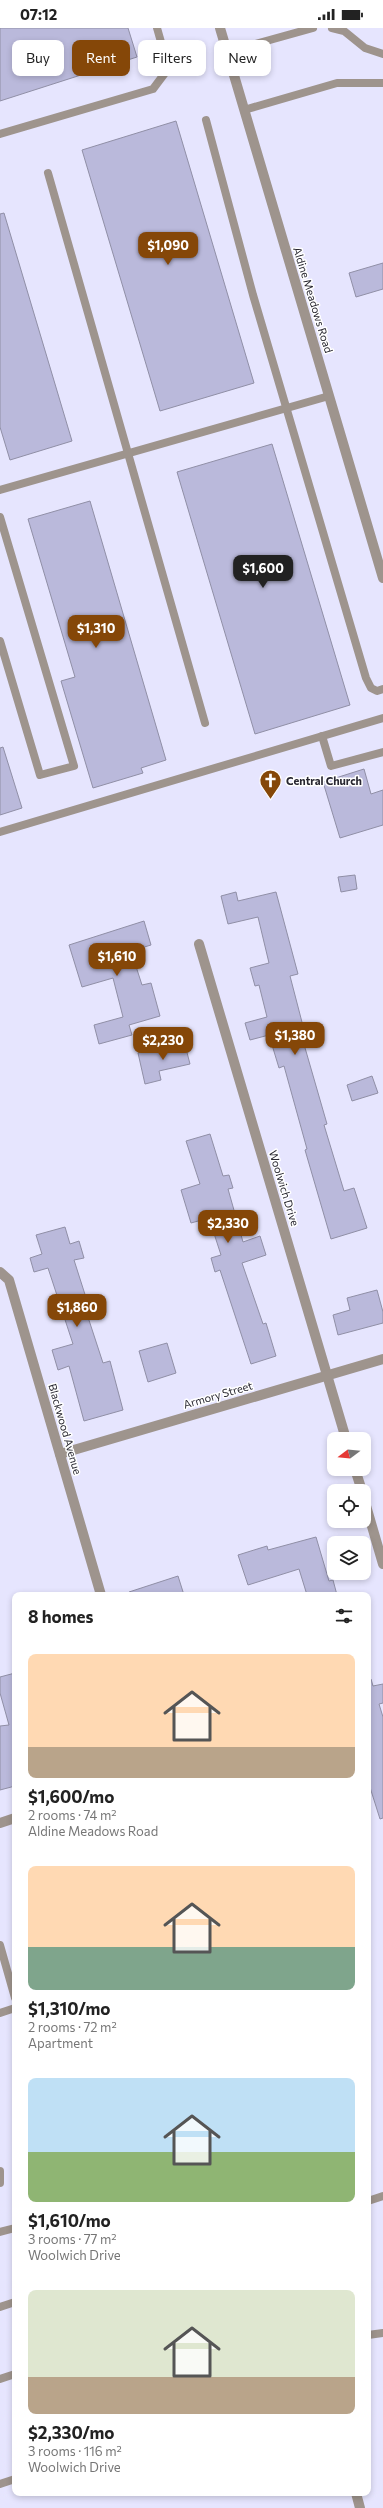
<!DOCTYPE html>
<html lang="en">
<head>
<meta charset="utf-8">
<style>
  body { margin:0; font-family:Commissioner,sans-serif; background:#f6f6f6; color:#222; height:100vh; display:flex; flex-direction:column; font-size:15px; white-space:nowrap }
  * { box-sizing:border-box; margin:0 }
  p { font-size:13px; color:#767676 }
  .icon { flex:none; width:22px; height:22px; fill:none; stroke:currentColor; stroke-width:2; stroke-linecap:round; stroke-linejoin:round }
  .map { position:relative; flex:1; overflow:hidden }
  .side { position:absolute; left:12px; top:1564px; width:359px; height:904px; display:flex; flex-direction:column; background:#fff; border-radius:8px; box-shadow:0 2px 6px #0003 }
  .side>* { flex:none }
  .guide { position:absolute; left:12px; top:12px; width:359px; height:36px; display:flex; gap:8px }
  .needle { width:26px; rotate:254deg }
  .tools { position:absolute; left:327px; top:1404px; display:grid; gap:8px }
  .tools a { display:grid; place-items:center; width:44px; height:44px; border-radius:8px; background:#fff; box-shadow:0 2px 6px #0003; font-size:20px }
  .price { position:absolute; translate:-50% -34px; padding:0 9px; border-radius:8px; background:#854708; color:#fff; font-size:13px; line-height:26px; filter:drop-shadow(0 1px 2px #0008) }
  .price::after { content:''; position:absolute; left:50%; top:24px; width:12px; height:9px; margin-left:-6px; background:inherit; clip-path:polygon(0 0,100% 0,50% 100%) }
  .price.current { background:#222; color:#fff }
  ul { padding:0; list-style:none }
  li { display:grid; align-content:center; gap:8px; height:212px; padding:0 16px }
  li span { display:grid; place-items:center; height:124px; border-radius:8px; color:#555 }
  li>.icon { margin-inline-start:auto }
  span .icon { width:72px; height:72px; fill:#fffc; stroke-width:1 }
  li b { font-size:17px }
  h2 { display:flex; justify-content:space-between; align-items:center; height:48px; padding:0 16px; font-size:17px }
  .tag { padding:0 14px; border-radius:8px; background:#fff; box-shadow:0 2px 6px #0003; font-size:14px; line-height:36px }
  .tag.current { background:#854708; color:#fff }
  .status { display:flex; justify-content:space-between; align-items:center; height:28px; padding:0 20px; background:#fff; direction:ltr }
  .status svg { height:11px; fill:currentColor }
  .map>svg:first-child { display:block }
</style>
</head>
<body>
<div class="status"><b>07:12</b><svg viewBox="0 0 49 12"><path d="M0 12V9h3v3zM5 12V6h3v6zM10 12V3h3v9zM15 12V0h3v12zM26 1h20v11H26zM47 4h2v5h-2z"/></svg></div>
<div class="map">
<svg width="383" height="2480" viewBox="0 0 383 2480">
  <rect width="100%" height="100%" fill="#e6e5fe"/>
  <g fill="#bab9db" stroke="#908fa6">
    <path d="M0,0H128L137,29L0,73Z"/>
    <path d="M176,93L254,355L160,383L82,122Z"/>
    <path d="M4,185L72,413L10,432L0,399V186Z"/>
    <path d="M383,235V261L356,269L349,245Z"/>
    <path d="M272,416L350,677L255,706L177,444Z"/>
    <path d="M90,473L166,732L141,740L143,745L93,760L61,653L75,649L28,491Z"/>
    <path d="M3,719L22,780L0,787V720Z"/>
    <path d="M364,741L371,766L383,762V797L340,810L323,754Z"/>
    <path d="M355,847L357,861L341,864L338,849Z"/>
    <path d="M236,864L238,873L276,864L298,946L290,948L303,998L299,999L327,1096L324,1097L344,1163L354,1160L367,1200L331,1211L305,1122L307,1121L284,1038L279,1040L269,1007L250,1012L245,995L267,989L259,957L255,958L250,940L269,935L258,889L228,896L221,868Z"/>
    <path d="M144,893L151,917L131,923L142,957L151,955L160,988L129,997L132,1007L99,1016L94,997L123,989L113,950L82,959L69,917Z"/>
    <path d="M184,1013L190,1036L159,1043L161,1052L145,1056L138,1025Z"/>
    <path d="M372,1048L378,1065L352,1073L347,1057Z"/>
    <path d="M210,1106L223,1148L229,1147L233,1160L228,1161L243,1214L260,1208L266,1227L242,1235L263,1296L266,1295L276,1328L251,1336L220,1242L215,1244L211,1230L221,1227L209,1190L191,1195L181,1162L200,1156L186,1113Z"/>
    <path d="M65,1199L70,1216L79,1213L84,1230L74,1232L89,1279L85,1280L103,1335L110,1333L123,1382L84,1393L69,1338L58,1342L52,1322L73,1316L48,1240L34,1244L30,1230L42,1226L36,1207Z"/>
    <path d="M377,1262L383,1284V1295L338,1307L333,1287L350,1282L347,1270Z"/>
    <path d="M167,1315L176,1345L148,1354L139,1323Z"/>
    <path d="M316,1509L329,1553L333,1552L337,1567H307L299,1541L248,1557L238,1527L267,1518L268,1522Z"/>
    <path d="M178,1548L184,1567H129V1564Z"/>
    <path d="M15,1645V1758L0,1762V1698L9,1697L0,1665V1649Z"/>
    <path d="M371,1651L373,1658L383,1656V1675L379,1676L383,1689V1790L380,1791L368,1753V1652Z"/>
  </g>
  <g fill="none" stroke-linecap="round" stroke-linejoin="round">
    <g stroke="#9e948d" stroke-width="8">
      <path d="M332,0L344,3L365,20L383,26"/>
      <path d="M227,24L313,0"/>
      <path d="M244,82L337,55H383"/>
      <path d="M206,92L253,267L366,650L371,660L377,663L383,661"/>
      <path d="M0,106L153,61L165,45L163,21L157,0"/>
      <path d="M48,145L205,695"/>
      <path d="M0,462L329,368"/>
      <path d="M0,489L74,738L40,747L0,613"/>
      <path d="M322,708L331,738L383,724"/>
      <path d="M0,804L383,690"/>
      <path d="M0,1917L15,1970"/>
      <path d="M0,1985L15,1980"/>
      <path d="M0,2143V2155"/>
      <path d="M368,2173L383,2168"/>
      <path d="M0,2204L15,2200"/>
      <path d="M0,2279L15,2274"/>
      <path d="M368,2307L383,2305"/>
      <path d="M0,2351L15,2346"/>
      <path d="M0,2456L15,2451"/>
    </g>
    <g stroke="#9e948d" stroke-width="10">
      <path d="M220,0L383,550"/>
      <path d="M199,916L346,1411"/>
      <path d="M0,1244L9,1252L101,1567"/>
      <path d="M60,1426L383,1331"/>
      <path d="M355,1441L362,1463"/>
      <path d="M364,1471L383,1536"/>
      <path d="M0,1795L15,1790"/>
      <path d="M356,2465L360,2480"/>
    </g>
  </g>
  <defs>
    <symbol id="church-pin" viewBox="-11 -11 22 30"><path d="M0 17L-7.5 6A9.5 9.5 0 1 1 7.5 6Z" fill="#854708" stroke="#fff"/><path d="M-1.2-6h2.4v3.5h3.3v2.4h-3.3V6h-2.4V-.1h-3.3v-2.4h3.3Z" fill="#fff"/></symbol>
  </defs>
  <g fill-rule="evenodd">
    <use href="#church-pin" x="258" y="740" width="25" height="34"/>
  </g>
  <g text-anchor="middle" stroke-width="3" stroke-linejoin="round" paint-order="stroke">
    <g font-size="11" fill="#282731" stroke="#fff">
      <text transform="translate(313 272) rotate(73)" y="4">Aldine Meadows Road</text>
      <text transform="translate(284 1160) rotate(73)" y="4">Woolwich Drive</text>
      <text transform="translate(218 1367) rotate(-16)" y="4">Armory Street</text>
      <text transform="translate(65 1401) rotate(74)" y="4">Blackwood Avenue</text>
    </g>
    <g font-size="11" font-weight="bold" fill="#282731" stroke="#fff" text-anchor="start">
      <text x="286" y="757">Central Church</text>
    </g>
  </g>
</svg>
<div class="tools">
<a><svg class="needle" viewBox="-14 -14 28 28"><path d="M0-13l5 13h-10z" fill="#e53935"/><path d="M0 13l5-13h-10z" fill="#767676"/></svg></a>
<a><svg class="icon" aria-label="locate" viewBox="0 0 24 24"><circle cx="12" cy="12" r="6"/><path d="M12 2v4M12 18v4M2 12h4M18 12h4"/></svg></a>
<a><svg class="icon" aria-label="layers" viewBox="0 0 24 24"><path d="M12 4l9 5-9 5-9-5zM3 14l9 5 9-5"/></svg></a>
</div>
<b class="price" style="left:168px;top:238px">$1,090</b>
<b class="price current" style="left:263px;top:561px">$1,600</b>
<b class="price" style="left:96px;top:621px">$1,310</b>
<b class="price" style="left:117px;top:949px">$1,610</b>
<b class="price" style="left:295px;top:1028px">$1,380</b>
<b class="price" style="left:163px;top:1033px">$2,230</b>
<b class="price" style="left:228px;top:1216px">$2,330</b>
<b class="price" style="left:77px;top:1300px">$1,860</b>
<div class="guide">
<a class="tag">Buy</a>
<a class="tag current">Rent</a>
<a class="tag">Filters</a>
<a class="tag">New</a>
</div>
<section class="side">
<h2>8 homes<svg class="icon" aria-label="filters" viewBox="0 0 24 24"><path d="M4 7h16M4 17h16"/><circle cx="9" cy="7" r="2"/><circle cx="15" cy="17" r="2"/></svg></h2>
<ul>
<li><span style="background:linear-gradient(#ffd9b3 75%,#b9a48a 0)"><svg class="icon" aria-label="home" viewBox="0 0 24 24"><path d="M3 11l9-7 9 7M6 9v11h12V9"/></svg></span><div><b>$1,600/mo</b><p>2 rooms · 74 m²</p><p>Aldine Meadows Road</p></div></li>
<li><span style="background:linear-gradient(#ffd9b3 65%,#7fa58c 0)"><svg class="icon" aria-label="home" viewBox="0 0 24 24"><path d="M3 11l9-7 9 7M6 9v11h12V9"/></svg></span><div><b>$1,310/mo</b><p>2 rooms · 72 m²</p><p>Apartment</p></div></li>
<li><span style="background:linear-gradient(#bfe0f5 60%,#8fb573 0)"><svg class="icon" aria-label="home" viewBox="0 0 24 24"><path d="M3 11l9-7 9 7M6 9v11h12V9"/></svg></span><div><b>$1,610/mo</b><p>3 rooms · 77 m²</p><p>Woolwich Drive</p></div></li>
<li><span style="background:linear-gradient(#dfe7d0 70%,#b9a48a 0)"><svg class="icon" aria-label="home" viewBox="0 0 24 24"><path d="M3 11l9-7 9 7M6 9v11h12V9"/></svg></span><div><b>$2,330/mo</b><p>3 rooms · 116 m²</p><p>Woolwich Drive</p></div></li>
</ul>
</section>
</div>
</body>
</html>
